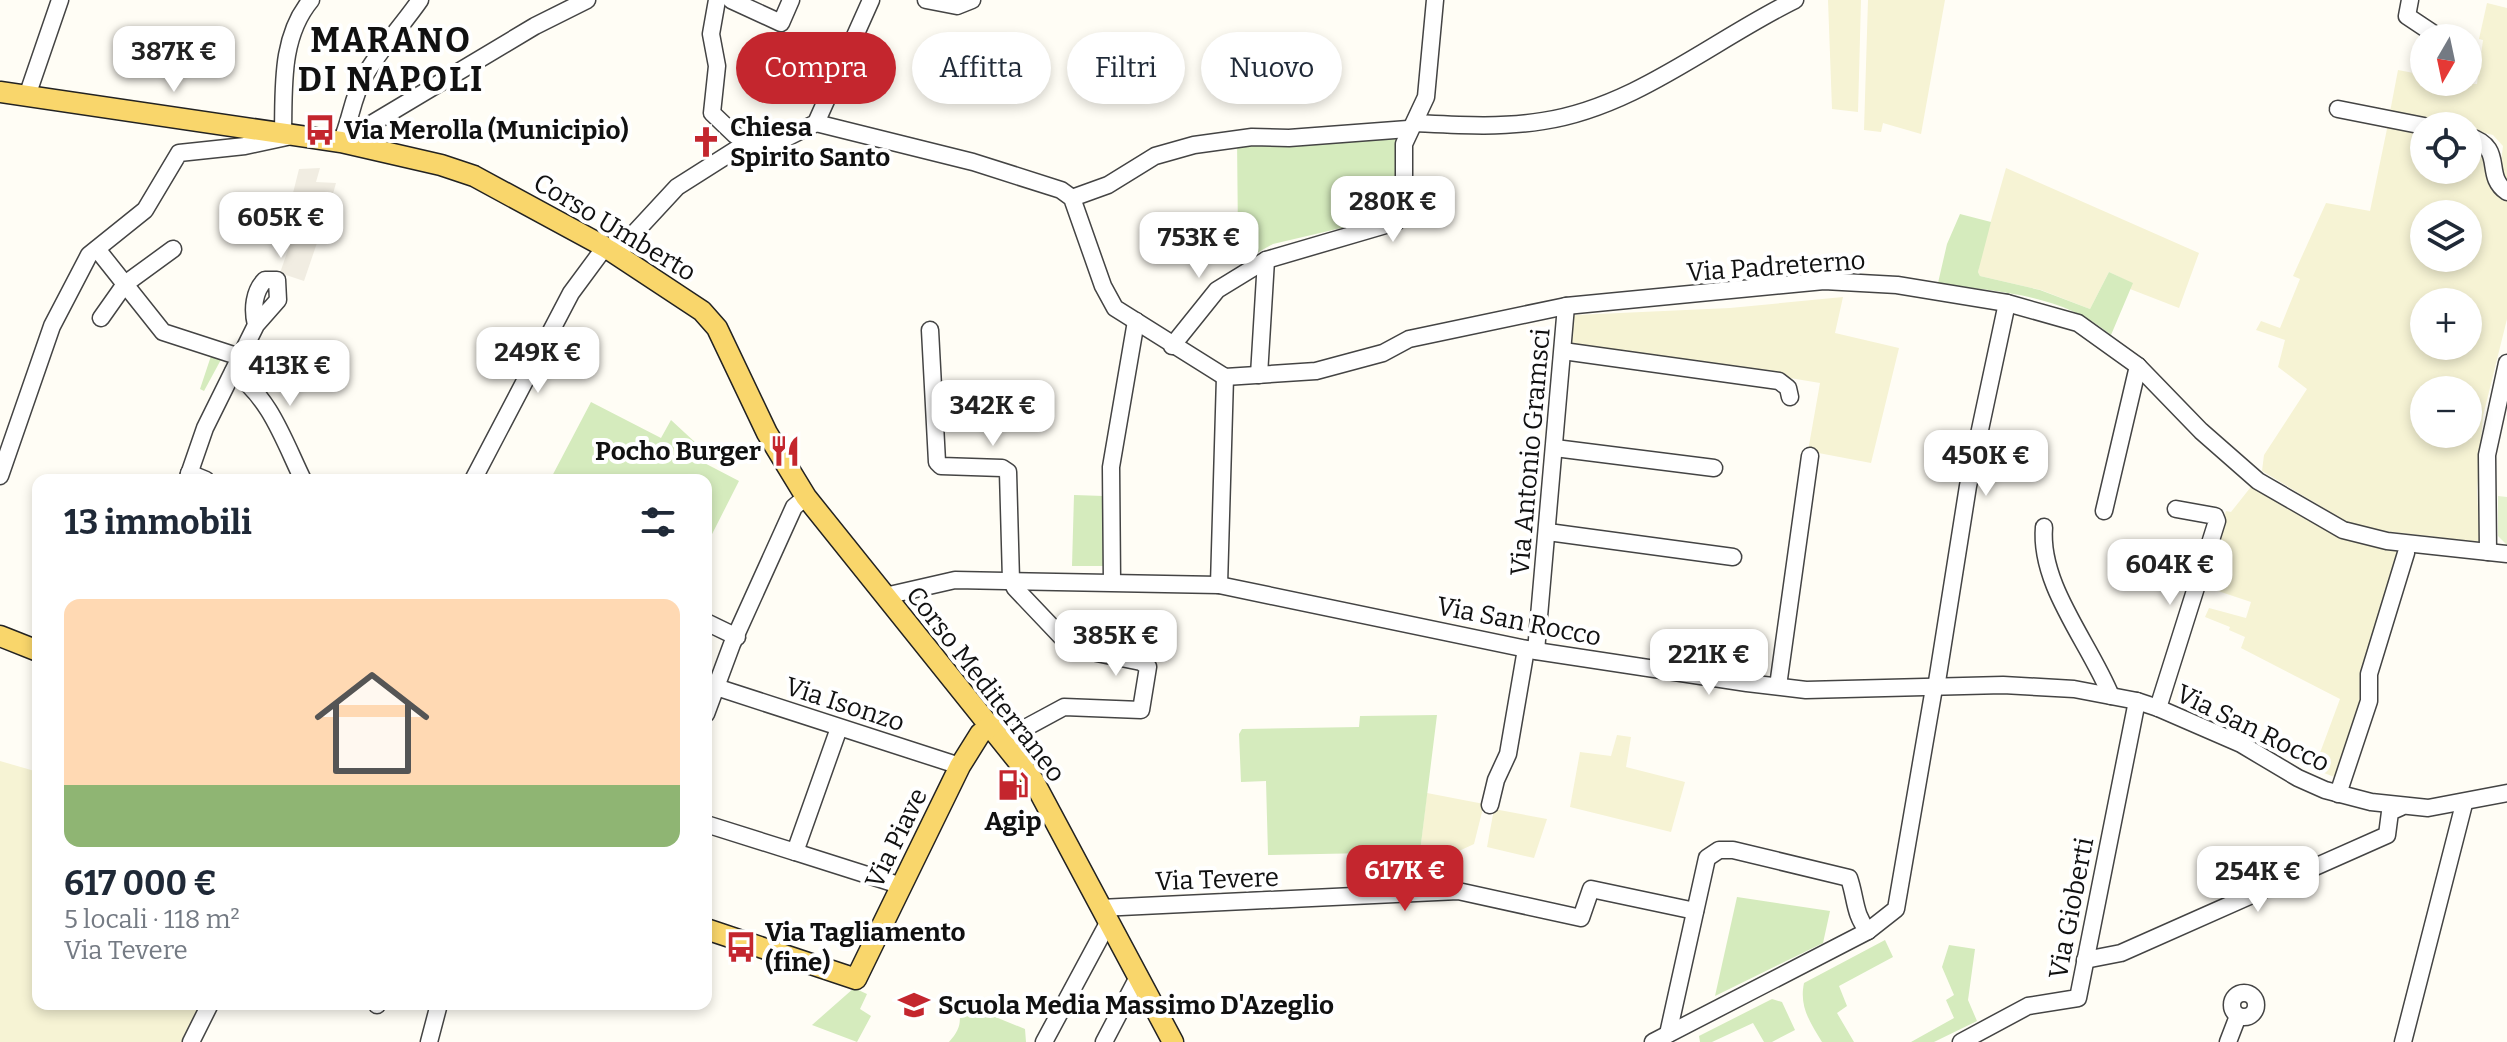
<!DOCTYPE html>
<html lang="it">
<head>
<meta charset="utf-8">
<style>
  body { margin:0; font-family:Bitter,serif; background:#f6f6f7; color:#1f2937; height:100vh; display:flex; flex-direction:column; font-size:30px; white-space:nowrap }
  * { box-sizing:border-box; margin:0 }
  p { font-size:26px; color:#747a83 }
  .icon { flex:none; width:44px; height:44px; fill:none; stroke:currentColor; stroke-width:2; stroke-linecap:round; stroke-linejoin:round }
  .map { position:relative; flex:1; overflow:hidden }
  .sheet { position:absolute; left:32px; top:474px; width:680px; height:536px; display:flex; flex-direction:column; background:#fff; border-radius:16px; box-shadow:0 4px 12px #0003 }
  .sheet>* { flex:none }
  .banner { position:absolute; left:736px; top:32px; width:760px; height:72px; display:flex; gap:16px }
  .needle { width:52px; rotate:189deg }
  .controls { position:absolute; left:2410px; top:24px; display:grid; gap:16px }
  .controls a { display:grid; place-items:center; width:72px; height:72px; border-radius:50%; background:#fff; box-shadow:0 4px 12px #0003; font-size:40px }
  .price { position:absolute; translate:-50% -68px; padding:0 18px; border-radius:16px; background:#fff; color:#222; font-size:26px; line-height:52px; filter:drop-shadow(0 2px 4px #0008) }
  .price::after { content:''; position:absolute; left:50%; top:48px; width:24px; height:18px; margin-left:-12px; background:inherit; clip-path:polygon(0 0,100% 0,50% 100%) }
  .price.selected { background:#c4262e; color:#fff }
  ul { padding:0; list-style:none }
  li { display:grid; align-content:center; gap:16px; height:424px; padding:0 32px }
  li span { display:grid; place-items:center; height:248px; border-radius:16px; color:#555 }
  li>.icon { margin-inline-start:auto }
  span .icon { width:144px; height:144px; fill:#fffc; stroke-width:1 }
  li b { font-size:34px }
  h2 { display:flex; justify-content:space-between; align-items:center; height:96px; padding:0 32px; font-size:34px }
  .pill { padding:0 28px; border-radius:36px; background:#fff; box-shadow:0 4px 12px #0003; font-size:28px; line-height:72px }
  .pill.selected { background:#c4262e; color:#fff }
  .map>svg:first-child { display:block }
</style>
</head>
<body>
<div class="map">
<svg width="2507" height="1042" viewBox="0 0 2507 1042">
  <rect width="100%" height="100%" fill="#fffdf5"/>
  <g fill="#f6f3d4" fill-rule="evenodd">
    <path d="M1828,0H1861L1858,112L1832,109Z"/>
    <path d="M1868,0H1945L1921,134L1883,123L1881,132L1864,130Z"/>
    <path d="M2487,3L2507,8V183L2500,170L2503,146L2493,135L2468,129V126L2390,112L2398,70L2424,75V82L2477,84L2483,40L2479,39Z"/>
    <path d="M2388,124L2424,131V170H2468V141L2482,144L2488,181L2507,198V319L2483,416L2477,491L2480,542L2384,531L2347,522L2262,471L2264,455L2307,389L2278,367L2285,340L2256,330L2261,321L2280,328L2300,279L2293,276L2326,203L2370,211ZM2424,214H2468V258H2424ZM2424,302H2468V346H2424ZM2424,390H2468V434H2424Z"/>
    <path d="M2006,168L2199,253L2179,308L2130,289L2132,283L2109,272L2090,309L2041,290L1980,276L1978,272L1982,252Z"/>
    <path d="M1843,297L1835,333L1899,348L1871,463L1808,451L1820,383L1778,376L1773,371L1571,346L1573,316L1576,315L1730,308Z"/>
    <path d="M2254,483L2403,549L2360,691L2365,694L2337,778L2314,769L2340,699L2241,648L2245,637L2229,630L2230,627L2205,617L2209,608L2246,618L2251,602L2215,590L2217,583L2205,579L2226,511L2231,512Z"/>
    <path d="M1617,735L1631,737L1626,767L1685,782L1671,832L1570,807L1580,752L1611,756Z"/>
    <path d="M0,761L38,772V1004H204L185,1042H0Z"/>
    <path d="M1427,793L1484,804L1474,844L1459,851L1420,852Z"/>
    <path d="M1494,809L1547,819L1534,858L1487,847Z"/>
  </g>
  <g fill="#d5ebbd">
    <path d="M1396,134V203L1388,217L1273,244L1246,259L1238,237L1237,139Z"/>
    <path d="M1960,214L1991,222L1978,272L1980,276L2040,290L2090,309L2109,272L2133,283L2111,335C2060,293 2001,293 1938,283L1947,244Z"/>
    <path d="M213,350L224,354L204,391L200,389Z"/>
    <path d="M591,402L661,438L671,420L698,445L691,456L739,481L706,546V480H550Z"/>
    <path d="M1074,495L1104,496L1106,566H1072Z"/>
    <path d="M1437,715L1420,852L1268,855L1266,781L1241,782L1239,734L1242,729L1359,727L1360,716Z"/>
    <path d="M1737,897L1830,911L1823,943L1715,996Z"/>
    <path d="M1885,940L1893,957L1839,986L1847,1006L1837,1013L1854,1042H1822C1810,1022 1799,1007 1804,983Z"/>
    <path d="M1949,945L1975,949L1968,1000L1977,1021L1934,1042H1911L1954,1018L1946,1000L1954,995L1942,967Z"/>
    <path d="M854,988L867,994L860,1009L871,1016L857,1042L812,1025Z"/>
    <path d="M1772,999L1782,1002L1795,1030L1772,1042H1764L1753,1023L1712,1042H1700L1699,1036Z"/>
    <path d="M956,1001L1025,1029L1026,1042H949C962,1028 962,1019 956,1001Z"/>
  </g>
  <path fill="#e6f2cf" d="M2498,496L2507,497V545L2498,536Z"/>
  <path fill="#f1ede2" d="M320,168L316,182L336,183L324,226L319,224L314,235L319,237L304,281L280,273L291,241L282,237L299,169Z"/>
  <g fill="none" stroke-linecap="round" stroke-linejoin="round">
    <defs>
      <g id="minor">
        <path d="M717,0L711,34L717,66L712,113L735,135L755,144"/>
        <path d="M731,0L781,23L791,0"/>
        <path d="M926,0L957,6L972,0"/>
        <path d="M2410,0L2407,16L2440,38"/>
        <path d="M27,96L60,0"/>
        <path d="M2338,109L2424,126"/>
        <path d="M816,123L973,162L1061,190L1072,198L1103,286L1115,308L1225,377L1316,371L1383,353L1409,339L1566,306L1824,281L1897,285L2007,303L2078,323L2138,366L2201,431L2258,481L2343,530L2387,541L2507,554"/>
        <path d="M1415,123C1457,125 1501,128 1543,121C1636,107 1713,40 1795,0"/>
        <path d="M283,133C284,88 280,37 311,0"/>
        <path d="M2468,136C2507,148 2482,175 2507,192"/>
        <path d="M341,142L535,26L587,0"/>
        <path d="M341,142C351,120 352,98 364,77C379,50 402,26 420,0"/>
        <path d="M1072,198L1108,185L1155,156L1194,145L1252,137L1289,138L1408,129"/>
        <path d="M97,249L163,332L240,357"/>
        <path d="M618,256L627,241L677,187L740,147L782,140L816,123L871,0"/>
        <path d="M101,318L125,284L173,249"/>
        <path d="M930,330L937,462L941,466L1002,468L1008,472L1011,580L1015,588L1072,648L1141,662L1148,667L1141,710L1064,707L1003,740"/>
        <path d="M1172,346L1217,290L1266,260L1396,222L1404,203V144L1426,97L1435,0"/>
        <path d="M1563,351L1779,381L1788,388L1790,397"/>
        <path d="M233,372C270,397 284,441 303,480"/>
        <path d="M1259,375L1266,260"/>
        <path d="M1555,448L1714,468"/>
        <path d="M189,473L206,480"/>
        <path d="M0,476L52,326L89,255L145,210L179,153L245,146L287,137"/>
        <path d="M187,480L205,428L256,325L278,300L277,280H265C254,291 252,309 256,325"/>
        <path d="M473,480L571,293L605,247"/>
        <path d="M2104,511L2138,366"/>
        <path d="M2044,527C2039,585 2089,642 2111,696"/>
        <path d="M1548,532L1733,557"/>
        <path d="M2488,552L2487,455L2507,363"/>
        <path d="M1112,582L1111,467L1136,321"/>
        <path d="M1219,585L1225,377"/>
        <path d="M885,596L955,580L1219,585L1536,651L1747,683L1806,690L2003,685L2074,689L2137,701L2158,708L2241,744L2298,778L2325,790L2371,802L2428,808L2507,793"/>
        <path d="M706,622L737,637"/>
        <path d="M1536,651L1566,306"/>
        <path d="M1778,686L1810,456"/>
        <path d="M716,687L960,766"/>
        <path d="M1936,688L1968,486L2007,303"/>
        <path d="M2158,708L2217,521L2215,516L2176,509"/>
        <path d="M706,714L732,644L794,507L806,497"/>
        <path d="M2338,794L2369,701V674L2406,553"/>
        <path d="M1490,805L1496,780L1508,754L1526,649"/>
        <path d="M706,824L795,852L839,728"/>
        <path d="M795,852L902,886"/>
        <path d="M1100,908L1458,891L1581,918L1591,889L1695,911"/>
        <path d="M2085,960L2121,953L2387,835L2390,812L2401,807"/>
        <circle cx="2244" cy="1005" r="12"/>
        <path d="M377,1005V1004"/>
        <path d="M1668,1034L1707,858L1719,850H1733L1849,878C1856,898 1854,915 1868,931"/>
        <path d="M191,1042L210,1004"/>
        <path d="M429,1042L439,1004"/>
        <path d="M1044,1042L1108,923"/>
        <path d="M1104,1042L1138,977"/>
        <path d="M1653,1042L1868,931L1896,909L1934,688"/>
        <path d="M1961,1042L2028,1006L2078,998L2137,701"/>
        <path d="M2228,1042L2238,1016"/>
        <path d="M2403,1042L2464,804"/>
      </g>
      <g id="major">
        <path d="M0,92L341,142L441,165L474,176L605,247L702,311L717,328L767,433L806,497L1033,780L1173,1042"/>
        <path d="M0,636L38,651"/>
        <path d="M706,929L856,979L960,766L980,734L991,725"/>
      </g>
    </defs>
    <use href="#minor" stroke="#444" stroke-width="19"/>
    <use href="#major" stroke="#222" stroke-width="23"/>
    <use href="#minor" stroke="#fff" stroke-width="16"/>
    <use href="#major" stroke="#f9d66b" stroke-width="20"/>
  </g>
  <defs>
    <symbol id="bus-bare" viewBox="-9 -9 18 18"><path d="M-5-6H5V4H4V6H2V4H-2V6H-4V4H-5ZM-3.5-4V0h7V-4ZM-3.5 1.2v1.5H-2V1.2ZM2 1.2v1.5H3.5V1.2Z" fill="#c4262e" stroke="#fff" stroke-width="2.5" paint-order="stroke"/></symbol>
    <symbol id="church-bare" viewBox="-9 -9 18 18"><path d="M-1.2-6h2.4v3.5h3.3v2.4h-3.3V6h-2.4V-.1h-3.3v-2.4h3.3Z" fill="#c4262e" stroke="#fff" stroke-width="2.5" paint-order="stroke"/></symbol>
    <symbol id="restaurant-bare" viewBox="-9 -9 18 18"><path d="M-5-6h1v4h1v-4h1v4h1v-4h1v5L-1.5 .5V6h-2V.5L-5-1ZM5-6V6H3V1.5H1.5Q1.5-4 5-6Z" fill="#c4262e" stroke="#fff" stroke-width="2.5" paint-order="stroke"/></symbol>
    <symbol id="fuel-bare" viewBox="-9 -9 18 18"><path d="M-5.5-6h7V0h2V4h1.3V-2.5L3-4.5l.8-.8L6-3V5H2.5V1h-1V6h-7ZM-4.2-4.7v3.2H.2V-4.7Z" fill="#c4262e" stroke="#fff" stroke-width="2.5" paint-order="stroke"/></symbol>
    <symbol id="school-bare" viewBox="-9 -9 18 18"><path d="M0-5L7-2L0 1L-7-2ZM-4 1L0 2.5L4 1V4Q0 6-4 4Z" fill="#c4262e" stroke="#fff" stroke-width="2.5" paint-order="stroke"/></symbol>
  </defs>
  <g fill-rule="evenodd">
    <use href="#bus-bare" x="298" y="108" width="44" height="44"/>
    <use href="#church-bare" x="684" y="120" width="44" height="44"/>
    <use href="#restaurant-bare" x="763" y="429" width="44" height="44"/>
    <use href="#fuel-bare" x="991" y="763" width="44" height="44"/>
    <use href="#bus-bare" x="719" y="925" width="44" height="44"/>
    <use href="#school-bare" x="892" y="983" width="44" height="44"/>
  </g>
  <g text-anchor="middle" stroke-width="8" stroke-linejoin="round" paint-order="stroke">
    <g font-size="26" font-weight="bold" fill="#111" stroke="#fff" text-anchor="start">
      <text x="730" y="136">Chiesa<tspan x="730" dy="30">Spirito Santo</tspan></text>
      <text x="344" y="139">Via Merolla (Municipio)</text>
      <text x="761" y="460" text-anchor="end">Pocho Burger</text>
      <text x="1013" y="830" text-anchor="middle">Agip</text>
      <text x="765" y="941">Via Tagliamento<tspan x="765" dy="30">(fine)</tspan></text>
      <text x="938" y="1014">Scuola Media Massimo D'Azeglio</text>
    </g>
    <g font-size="26" fill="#111" stroke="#fff">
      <text transform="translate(615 227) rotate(31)" y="9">Corso Umberto</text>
      <text transform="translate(1776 266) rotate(-4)" y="9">Via Padreterno</text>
      <text transform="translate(1530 452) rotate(-85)" y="9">Via Antonio Gramsci</text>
      <text transform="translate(1519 621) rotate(11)" y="9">Via San Rocco</text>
      <text transform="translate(986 684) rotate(52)" y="9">Corso Mediterraneo</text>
      <text transform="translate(845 704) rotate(18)" y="9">Via Isonzo</text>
      <text transform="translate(2253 728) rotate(26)" y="9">Via San Rocco</text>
      <text transform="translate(896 838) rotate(-64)" y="9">Via Piave</text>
      <text transform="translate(1217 879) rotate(-2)" y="9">Via Tevere</text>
      <text transform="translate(2071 908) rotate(-79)" y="9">Via Gioberti</text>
    </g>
    <g font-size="34" font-weight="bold" letter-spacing="2" fill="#111" stroke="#fff">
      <text x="391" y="52">MARANO<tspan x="391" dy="39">DI NAPOLI</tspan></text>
    </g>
  </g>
</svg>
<div class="controls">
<a><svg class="needle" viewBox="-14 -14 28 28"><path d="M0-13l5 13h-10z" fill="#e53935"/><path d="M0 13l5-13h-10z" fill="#747a83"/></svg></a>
<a><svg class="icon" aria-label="locate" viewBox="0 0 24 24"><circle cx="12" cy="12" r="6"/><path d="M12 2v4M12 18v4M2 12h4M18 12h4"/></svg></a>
<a><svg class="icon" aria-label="layers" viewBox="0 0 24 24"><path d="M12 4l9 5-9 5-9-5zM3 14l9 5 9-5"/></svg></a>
<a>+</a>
<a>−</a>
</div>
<b class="price" style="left:174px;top:94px">387K €</b>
<b class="price" style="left:1393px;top:244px">280K €</b>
<b class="price" style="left:281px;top:260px">605K €</b>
<b class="price" style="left:1199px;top:280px">753K €</b>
<b class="price" style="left:538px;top:395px">249K €</b>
<b class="price" style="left:290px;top:408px">413K €</b>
<b class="price" style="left:993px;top:448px">342K €</b>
<b class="price" style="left:1986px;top:498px">450K €</b>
<b class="price" style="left:2170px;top:607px">604K €</b>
<b class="price" style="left:1116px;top:678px">385K €</b>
<b class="price" style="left:1709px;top:697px">221K €</b>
<b class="price selected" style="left:1405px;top:913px">617K €</b>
<b class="price" style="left:2258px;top:914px">254K €</b>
<div class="banner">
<a class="pill selected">Compra</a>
<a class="pill">Affitta</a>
<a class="pill">Filtri</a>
<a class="pill">Nuovo</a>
</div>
<section class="sheet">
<h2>13 immobili<svg class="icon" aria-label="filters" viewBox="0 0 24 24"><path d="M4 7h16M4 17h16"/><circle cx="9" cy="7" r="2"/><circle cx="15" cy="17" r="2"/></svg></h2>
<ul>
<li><span style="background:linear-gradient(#ffd9b3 75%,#8fb573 0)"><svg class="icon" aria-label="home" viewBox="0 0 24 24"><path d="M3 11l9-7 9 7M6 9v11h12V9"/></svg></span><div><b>617 000 €</b><p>5 locali · 118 m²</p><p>Via Tevere</p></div></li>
</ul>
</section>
</div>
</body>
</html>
